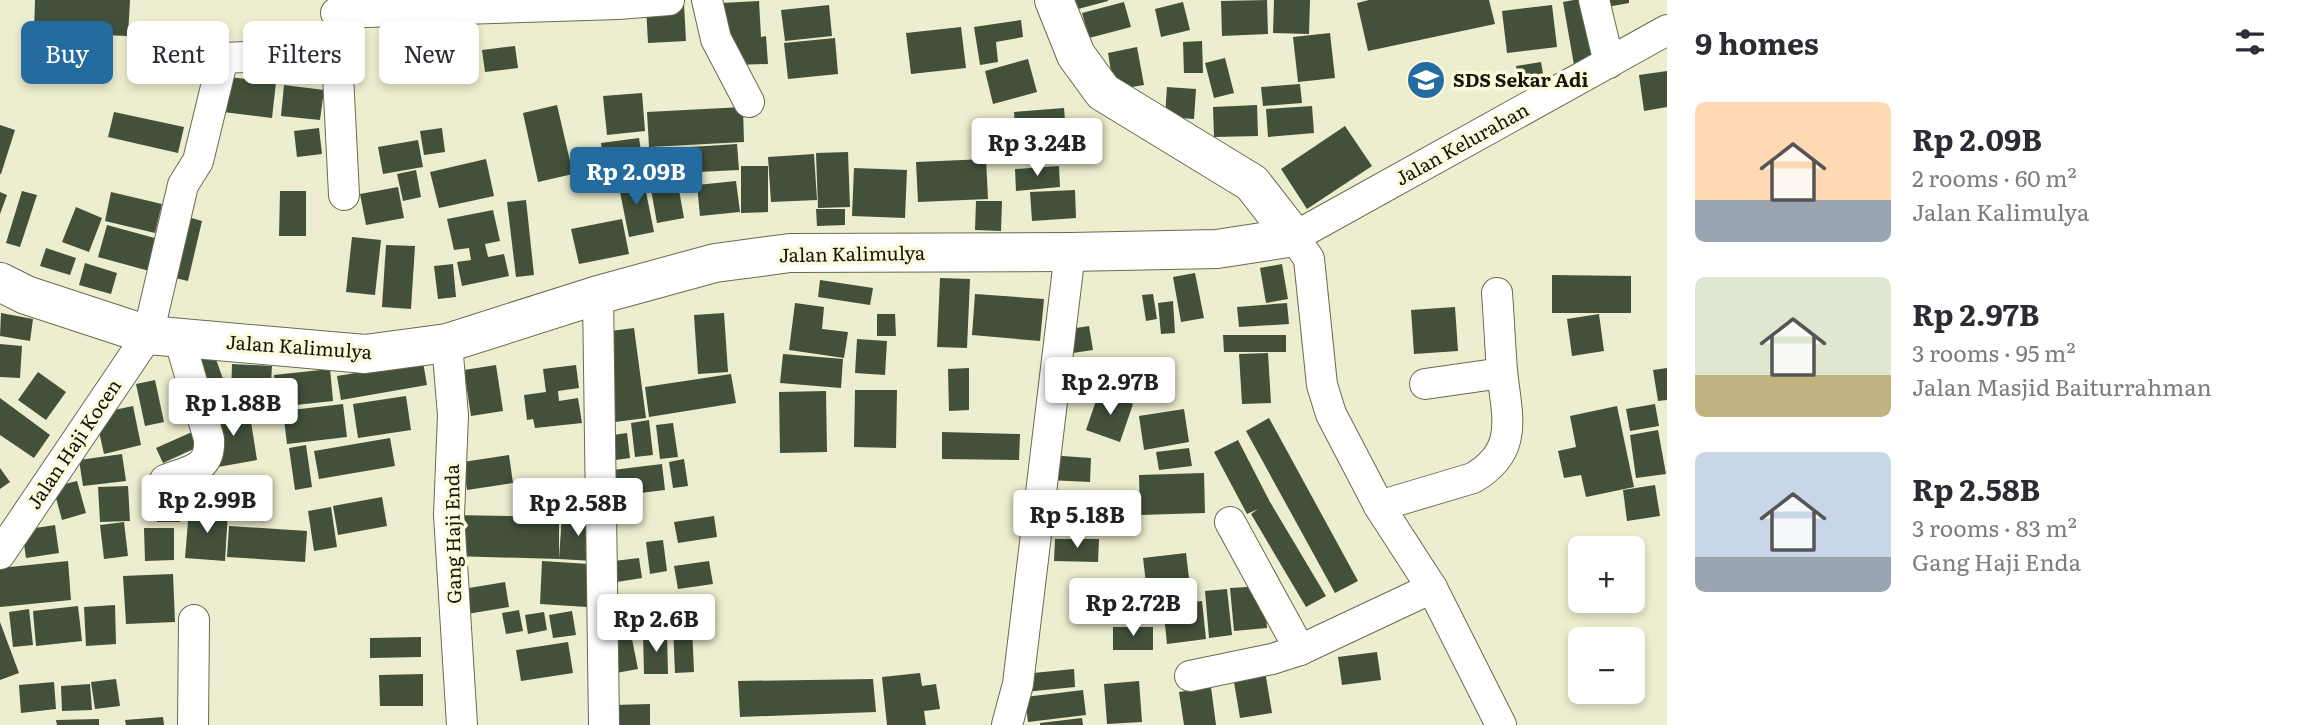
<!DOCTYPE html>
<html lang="en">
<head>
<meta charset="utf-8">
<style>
  body { margin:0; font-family:Literata,serif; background:#f7f7f7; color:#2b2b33; height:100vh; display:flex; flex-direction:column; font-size:26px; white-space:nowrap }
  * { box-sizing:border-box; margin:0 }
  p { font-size:23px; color:#7c7c81 }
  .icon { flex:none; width:38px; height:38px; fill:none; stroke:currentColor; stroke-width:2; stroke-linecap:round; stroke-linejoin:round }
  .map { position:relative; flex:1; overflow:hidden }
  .drawer { display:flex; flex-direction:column; background:#fff; width:630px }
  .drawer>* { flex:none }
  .banner { position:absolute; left:21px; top:21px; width:665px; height:63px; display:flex; gap:14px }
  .controls { position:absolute; left:1568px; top:536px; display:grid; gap:14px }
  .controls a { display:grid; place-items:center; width:77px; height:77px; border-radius:10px; background:#fff; box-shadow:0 4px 10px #0003; font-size:35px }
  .price { position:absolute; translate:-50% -60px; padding:0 16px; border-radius:7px; background:#fff; color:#222; font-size:23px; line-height:46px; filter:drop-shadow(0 2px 4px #0008) }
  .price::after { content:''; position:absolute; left:50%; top:42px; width:21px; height:16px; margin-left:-10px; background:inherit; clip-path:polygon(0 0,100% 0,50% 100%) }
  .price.active { background:#246ba0; color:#fff }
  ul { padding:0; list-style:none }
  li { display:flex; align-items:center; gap:21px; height:175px; padding:0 28px }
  li span { display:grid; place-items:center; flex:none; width:196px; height:140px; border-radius:10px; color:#555 }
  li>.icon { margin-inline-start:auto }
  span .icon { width:84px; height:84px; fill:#fffc; stroke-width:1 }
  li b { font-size:30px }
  h2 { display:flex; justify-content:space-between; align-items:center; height:84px; padding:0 28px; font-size:30px }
  .pill { padding:0 24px; border-radius:10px; background:#fff; box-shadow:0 4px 10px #0003; font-size:24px; line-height:63px }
  .pill.active { background:#246ba0; color:#fff }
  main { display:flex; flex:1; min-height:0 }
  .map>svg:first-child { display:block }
</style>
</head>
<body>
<main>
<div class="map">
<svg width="1667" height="725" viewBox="0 0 1667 725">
  <rect width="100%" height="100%" fill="#ededcf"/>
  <g fill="#43513b">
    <path d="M35,0H130L128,36L34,32Z"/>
    <path d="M1075,0H1108V1L1078,9Z"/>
    <path d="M1267,0L1268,34L1222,36L1221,1Z"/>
    <path d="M1274,0H1310L1309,34L1273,33Z"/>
    <path d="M1369,0H1489L1495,24L1368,51L1357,3Z"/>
    <path d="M1574,0H1588L1598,61L1574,65L1563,2Z"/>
    <path d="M1601,0H1629V3L1602,8Z"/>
    <path d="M759,1L761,37L766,36L768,64L735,65L723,41L721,3Z"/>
    <path d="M1124,2L1131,27L1089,38L1082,13Z"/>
    <path d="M1183,2L1190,30L1161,37L1155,9Z"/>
    <path d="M684,4L686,41L648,43L646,6Z"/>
    <path d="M829,5L832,36L785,41L781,10Z"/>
    <path d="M1552,5L1557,47L1507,53L1502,11Z"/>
    <path d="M1021,20L1023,37L996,42L998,62L980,65L974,27Z"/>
    <path d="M961,27L966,68L911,74L906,33Z"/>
    <path d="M1330,33L1335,78L1298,82L1293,37Z"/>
    <path d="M835,38L838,74L788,79L784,43Z"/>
    <path d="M1202,41L1203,73H1184L1183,42Z"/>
    <path d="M515,46L518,68L485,72L482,50Z"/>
    <path d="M1137,47L1144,85L1114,90L1108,53Z"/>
    <path d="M1225,58L1234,93L1214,98L1205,63Z"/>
    <path d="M1028,59L1037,92L993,104L985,71Z"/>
    <path d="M1541,62L1544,79L1518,83L1516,66Z"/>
    <path d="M1667,71V107L1644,111L1639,75Z"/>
    <path d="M228,77L276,82L272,118L223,112Z"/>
    <path d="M1300,84L1302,103L1263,106L1261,87Z"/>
    <path d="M284,85L324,90L320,120L281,116Z"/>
    <path d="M1167,87L1196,89L1194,119L1165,117Z"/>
    <path d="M642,93L645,131L607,135L603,96Z"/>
    <path d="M557,105L573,174L538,182L523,113Z"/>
    <path d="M1257,105L1258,136L1214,137L1213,107Z"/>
    <path d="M1312,106L1314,133L1268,137L1266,109Z"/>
    <path d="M743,107L744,142L649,147L647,112Z"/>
    <path d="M1064,108L1067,146L1017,150L1014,112Z"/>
    <path d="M114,112L184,127L178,153L108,137Z"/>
    <path d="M999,124L1004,153L985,156L980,127Z"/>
    <path d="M0,125L15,130L1,174H0Z"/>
    <path d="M1345,126L1372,166L1307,209L1281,169Z"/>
    <path d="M319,128L322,154L297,157L294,131Z"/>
    <path d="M442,128L445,152L424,155L420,131Z"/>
    <path d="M639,138L644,170L605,176L601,143Z"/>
    <path d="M418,140L423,167L383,174L378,147Z"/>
    <path d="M737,144L739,170L677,173L675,148Z"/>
    <path d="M848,152L850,207L818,208L816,153Z"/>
    <path d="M814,154L817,200L771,202L768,157Z"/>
    <path d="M673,157L684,218L657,223L646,162Z"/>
    <path d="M486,159L494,196L439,208L430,172Z"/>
    <path d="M986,159L988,199L918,202L916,162Z"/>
    <path d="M741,166H768V212L741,213Z"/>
    <path d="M1059,166L1060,187L1016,191L1015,169Z"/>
    <path d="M854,168L907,170L905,218L852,216Z"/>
    <path d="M416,170L421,197L403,201L397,174Z"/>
    <path d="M643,177L654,232L629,237L618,182Z"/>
    <path d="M736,181L740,212L700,216L697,185Z"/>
    <path d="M398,187L404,218L366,225L360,194Z"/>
    <path d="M1075,190L1076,218L1032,221L1030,192Z"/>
    <path d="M22,191L37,195L20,247L6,243Z"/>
    <path d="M280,191H306V236H279Z"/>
    <path d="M0,192L7,195L0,214Z"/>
    <path d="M111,192L162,204L155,233L105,221Z"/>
    <path d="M526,200L534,275L516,277L507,202Z"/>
    <path d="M976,201H1002L1001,231L975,230Z"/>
    <path d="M76,207L102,218L89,252L62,242Z"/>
    <path d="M816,209H845V225L817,226Z"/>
    <path d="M493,210L500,241L485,244L488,257L504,254L509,276L462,286L457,262L471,260L469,248L454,250L447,219Z"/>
    <path d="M181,215L202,221L188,281L166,276Z"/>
    <path d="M622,219L629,254L579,264L571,229Z"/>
    <path d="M107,225L162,240L153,272L98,257Z"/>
    <path d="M352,237L381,240L375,295L346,292Z"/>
    <path d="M386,245L415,246L411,309L382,307Z"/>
    <path d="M46,248L76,258L70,275L40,266Z"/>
    <path d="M85,263L117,273L111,294L79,285Z"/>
    <path d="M453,264L456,297L438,299L434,266Z"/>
    <path d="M1282,264L1288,299L1266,303L1260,268Z"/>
    <path d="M1195,273L1204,318L1181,322L1173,277Z"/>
    <path d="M1552,275L1631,276V313H1552Z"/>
    <path d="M940,278L970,279L967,348L937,347Z"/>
    <path d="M820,280L873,288L870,305L818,297Z"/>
    <path d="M975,294L1044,299L1040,341L972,335Z"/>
    <path d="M1153,294L1157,319L1146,321L1142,295Z"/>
    <path d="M1173,301L1175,333L1161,334L1158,303Z"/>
    <path d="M795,303L824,307L822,329L848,332L844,358L789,350Z"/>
    <path d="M1287,303L1289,324L1239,327L1237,307Z"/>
    <path d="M1455,307L1458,351L1414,354L1411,310Z"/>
    <path d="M1,313L33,319L30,341L0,336Z"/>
    <path d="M724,313L728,372L698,374L694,315Z"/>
    <path d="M877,314H895L896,336H877Z"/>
    <path d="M1599,314L1604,351L1572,356L1567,319Z"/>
    <path d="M1089,326L1093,350L1066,354L1063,330Z"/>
    <path d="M634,328L646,418L615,422L603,332Z"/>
    <path d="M1223,335H1286V352H1224Z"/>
    <path d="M857,339L887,341L885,375L855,373Z"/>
    <path d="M0,344L22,346L20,378L0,377Z"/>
    <path d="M213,351L227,390L203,399L189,361Z"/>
    <path d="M1268,353L1271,403L1242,404L1239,354Z"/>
    <path d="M783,354L843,359L841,388L780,383Z"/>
    <path d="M423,362L427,385L341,400L337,376Z"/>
    <path d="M232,364L272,366L270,400L231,398Z"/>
    <path d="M496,365L503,411L471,416L464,370Z"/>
    <path d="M576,365L579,388L558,391L559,401L578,398L582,423L535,428L533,419L527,420L524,395L546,392L543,369Z"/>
    <path d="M969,368V410L949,411L948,369Z"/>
    <path d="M1667,368V400L1658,401L1653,370Z"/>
    <path d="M330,369L333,401L277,407L274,375Z"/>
    <path d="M38,372L66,392L46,420L18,400Z"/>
    <path d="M731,374L736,403L649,417L645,387Z"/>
    <path d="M155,380L164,422L145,426L136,384Z"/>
    <path d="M855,390H897L896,448L854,447Z"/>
    <path d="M826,391L827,452L780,453L779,392Z"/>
    <path d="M1099,392L1133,404L1120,442L1086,430Z"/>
    <path d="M406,396L411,430L358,438L353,404Z"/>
    <path d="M0,398L50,435L34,458L0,435Z"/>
    <path d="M343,404L347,437L287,444L283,411Z"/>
    <path d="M1655,404L1659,426L1630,431L1626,409Z"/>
    <path d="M133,406L141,445L104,454L95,414Z"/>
    <path d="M1617,406L1634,487L1586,497L1581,475L1564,478L1558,451L1576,447L1570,416Z"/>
    <path d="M249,409L257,460L218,467L210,415Z"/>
    <path d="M1184,409L1189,442L1144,450L1139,416Z"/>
    <path d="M1269,418L1358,581L1335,593L1246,431Z"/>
    <path d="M649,420L653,455L635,457L631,423Z"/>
    <path d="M673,423L678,457L660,459L656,425Z"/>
    <path d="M1658,430L1666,474L1636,478L1630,435Z"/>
    <path d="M192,432L198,447L163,463L156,448Z"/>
    <path d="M942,432L1020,434L1019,460L942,459Z"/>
    <path d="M627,433L630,458L608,461L605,436Z"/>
    <path d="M390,438L395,466L319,479L314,451Z"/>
    <path d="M1238,440L1270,502L1326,596L1306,607L1251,514L1258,509L1247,514L1214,452Z"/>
    <path d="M306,445L312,487L295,490L289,448Z"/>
    <path d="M1189,448L1192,466L1159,470L1156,452Z"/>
    <path d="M122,454L126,481L83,486L79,460Z"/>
    <path d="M509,455L513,483L467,490L463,462Z"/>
    <path d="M1048,455L1091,458L1090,482L1047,480Z"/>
    <path d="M684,459L688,486L673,488L669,462Z"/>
    <path d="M662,464L665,490L607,497L604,471Z"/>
    <path d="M0,468L10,482L0,489Z"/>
    <path d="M1204,473L1205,513L1140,515L1139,475Z"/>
    <path d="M178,477L220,480L218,506L176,503Z"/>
    <path d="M255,479L259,509L233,513L228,484Z"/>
    <path d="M77,481L86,513L62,520L53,487Z"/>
    <path d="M1655,485L1660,516L1627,521L1623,490Z"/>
    <path d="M128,486L130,521L100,522L98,487Z"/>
    <path d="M382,497L387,526L338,535L333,506Z"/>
    <path d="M157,505L181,506L180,522H157Z"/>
    <path d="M331,507L337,547L314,551L308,511Z"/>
    <path d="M189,509L228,511L225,561L185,558Z"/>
    <path d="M562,514L596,516L593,561L559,559Z"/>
    <path d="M452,515L559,517V559L451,556Z"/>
    <path d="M714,516L717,537L678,543L674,522Z"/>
    <path d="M124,522L128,556L104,559L100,525Z"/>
    <path d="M55,525L59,553L26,558L22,530Z"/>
    <path d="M229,526L307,531L305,562L227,557Z"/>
    <path d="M144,528H174V560L145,561Z"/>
    <path d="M1055,539H1099L1098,562L1054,561Z"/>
    <path d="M663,540L667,571L650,574L646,542Z"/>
    <path d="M1186,553L1191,595L1148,600L1143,558Z"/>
    <path d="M639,558L642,578L617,582L614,561Z"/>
    <path d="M68,561L71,600L0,607V568Z"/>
    <path d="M542,561L589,564L587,607L540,604Z"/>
    <path d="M709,561L713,584L678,589L674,566Z"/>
    <path d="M173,574L175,622L126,624L123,576Z"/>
    <path d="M505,582L509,607L467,614L463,589Z"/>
    <path d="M1264,586L1267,628L1234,631L1230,588Z"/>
    <path d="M1227,589L1232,635L1209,638L1205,591Z"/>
    <path d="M1202,601L1206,639L1167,644L1163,605Z"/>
    <path d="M703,602V620L672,621L671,603Z"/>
    <path d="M115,605L116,644L86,646L84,607Z"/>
    <path d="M78,606L82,641L36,646L33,611Z"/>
    <path d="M617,606L656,610L655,628L616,625Z"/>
    <path d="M29,609L33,645L13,647L9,612Z"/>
    <path d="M519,610L523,631L506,634L502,613Z"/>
    <path d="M572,611L576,635L553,638L549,615Z"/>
    <path d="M544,612L547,630L528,634L525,615Z"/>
    <path d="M0,622L19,673L0,680Z"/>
    <path d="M692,626L694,672L675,673L673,627Z"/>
    <rect x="1113" y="627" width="40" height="23"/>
    <path d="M630,629L638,669L616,673L608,633Z"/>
    <path d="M667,633L668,674H644L643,634Z"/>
    <path d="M421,637V657L370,658V638Z"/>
    <path d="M568,642L573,673L521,681L516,650Z"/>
    <path d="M1377,652L1381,680L1342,685L1338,657Z"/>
    <path d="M1074,669L1075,687L1025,692L1023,674Z"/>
    <path d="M1265,671L1272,713L1240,718L1233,676Z"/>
    <path d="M920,673L922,686L936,684L940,709L924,711L926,725H887L882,677Z"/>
    <path d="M423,674V706H380L379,675Z"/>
    <path d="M116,679L120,706L95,709L91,682Z"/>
    <path d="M873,679L876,712L740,717L738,681Z"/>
    <path d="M1139,681L1142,722L1107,724L1104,684Z"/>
    <path d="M54,682L56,709L21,713L19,685Z"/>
    <path d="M90,684L92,710L62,711L61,686Z"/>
    <path d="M1211,687L1216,725H1184L1179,692Z"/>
    <path d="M1083,690L1086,715L1028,722L1025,697Z"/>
    <path d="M650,704V725H614V705Z"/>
    <path d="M163,717L164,725H126L125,720Z"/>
    <path d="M1082,718L1083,725H1040V723Z"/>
    <path d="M99,719V725H57L56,720Z"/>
  </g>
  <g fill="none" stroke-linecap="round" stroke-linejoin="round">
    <defs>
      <g id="street">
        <path d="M707,0L716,39L749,102"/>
        <path d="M1594,0L1609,63"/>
        <path d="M336,13L618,4L669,0"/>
        <path d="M336,35L344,195"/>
        <path d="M598,295L604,725"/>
        <path d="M447,343L453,415L449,515L462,725"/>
        <path d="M1425,384L1502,373"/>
        <path d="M165,480C190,470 211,470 209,439L179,338"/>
        <path d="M1379,506L1473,478C1521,450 1506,414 1502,370C1500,345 1499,319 1497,293"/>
        <path d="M1230,522L1300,650"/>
        <path d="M0,554L148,335L183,185L198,161L223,58L336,53"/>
        <path d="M1190,676L1272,659L1300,650L1432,588"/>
        <path d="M193,725L194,620"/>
        <path d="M1007,725L1018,684L1070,252"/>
        <path d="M1501,725L1432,588L1379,506L1331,414L1322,385L1309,259L1294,237L1667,30"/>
      </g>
      <path id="secondary" d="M0,282L26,295L148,335L365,354L447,343L598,295L715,263L790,253L1070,252L1217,249L1294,237L1252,183L1103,92L1076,55L1054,0"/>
    </defs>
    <use href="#street" stroke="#6a6a50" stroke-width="32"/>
    <use href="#secondary" stroke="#6a6a50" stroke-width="40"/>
    <use href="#street" stroke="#fff" stroke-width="30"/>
    <use href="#secondary" stroke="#fff" stroke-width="38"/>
  </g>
  <defs>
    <symbol id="school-disc" viewBox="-11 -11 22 22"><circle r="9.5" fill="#246ba0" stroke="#fbfadc"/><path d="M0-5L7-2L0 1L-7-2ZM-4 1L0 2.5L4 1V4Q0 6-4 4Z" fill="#fff"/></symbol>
  </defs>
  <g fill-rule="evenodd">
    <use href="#school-disc" x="1404" y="58" width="44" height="44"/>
  </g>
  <g text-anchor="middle" stroke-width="7" stroke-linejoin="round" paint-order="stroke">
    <g font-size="19" font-weight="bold" fill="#16160b" stroke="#fbfadc" text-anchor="start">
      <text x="1453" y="87">SDS Sekar Adi</text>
    </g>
    <g font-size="19" fill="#16160b" stroke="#fbfadc">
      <text transform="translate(1462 144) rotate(-29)" y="7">Jalan Kelurahan</text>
      <text transform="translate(852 254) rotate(-1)" y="7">Jalan Kalimulya</text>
      <text transform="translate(299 347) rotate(4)" y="7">Jalan Kalimulya</text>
      <text transform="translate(74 444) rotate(-56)" y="7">Jalan Haji Kocen</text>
      <text transform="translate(453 534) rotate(-91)" y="7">Gang Haji Enda</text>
    </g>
  </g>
</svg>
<div class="controls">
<a>+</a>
<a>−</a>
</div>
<b class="price" style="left:1037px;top:178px">Rp 3.24B</b>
<b class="price active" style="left:636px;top:207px">Rp 2.09B</b>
<b class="price" style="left:1110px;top:417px">Rp 2.97B</b>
<b class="price" style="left:233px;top:438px">Rp 1.88B</b>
<b class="price" style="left:207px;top:535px">Rp 2.99B</b>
<b class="price" style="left:578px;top:538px">Rp 2.58B</b>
<b class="price" style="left:1077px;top:550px">Rp 5.18B</b>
<b class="price" style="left:1133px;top:638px">Rp 2.72B</b>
<b class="price" style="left:656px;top:654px">Rp 2.6B</b>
<div class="banner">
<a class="pill active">Buy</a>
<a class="pill">Rent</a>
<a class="pill">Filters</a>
<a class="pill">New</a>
</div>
</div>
<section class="drawer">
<h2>9 homes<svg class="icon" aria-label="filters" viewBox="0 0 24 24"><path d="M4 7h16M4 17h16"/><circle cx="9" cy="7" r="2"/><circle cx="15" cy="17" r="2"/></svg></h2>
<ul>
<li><span style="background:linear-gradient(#ffd9b3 70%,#9aa5b1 0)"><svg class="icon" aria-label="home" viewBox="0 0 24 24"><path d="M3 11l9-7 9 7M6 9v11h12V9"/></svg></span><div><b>Rp 2.09B</b><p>2 rooms · 60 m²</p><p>Jalan Kalimulya</p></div></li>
<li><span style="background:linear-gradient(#dfe7d0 70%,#c2b280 0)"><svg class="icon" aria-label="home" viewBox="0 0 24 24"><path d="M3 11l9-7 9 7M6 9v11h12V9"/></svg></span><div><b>Rp 2.97B</b><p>3 rooms · 95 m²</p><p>Jalan Masjid Baiturrahman</p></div></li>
<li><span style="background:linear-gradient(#c9d6e8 75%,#9aa5b1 0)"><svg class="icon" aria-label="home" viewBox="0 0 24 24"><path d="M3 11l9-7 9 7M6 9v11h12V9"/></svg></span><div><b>Rp 2.58B</b><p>3 rooms · 83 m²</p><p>Gang Haji Enda</p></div></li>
</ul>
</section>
</main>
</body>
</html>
